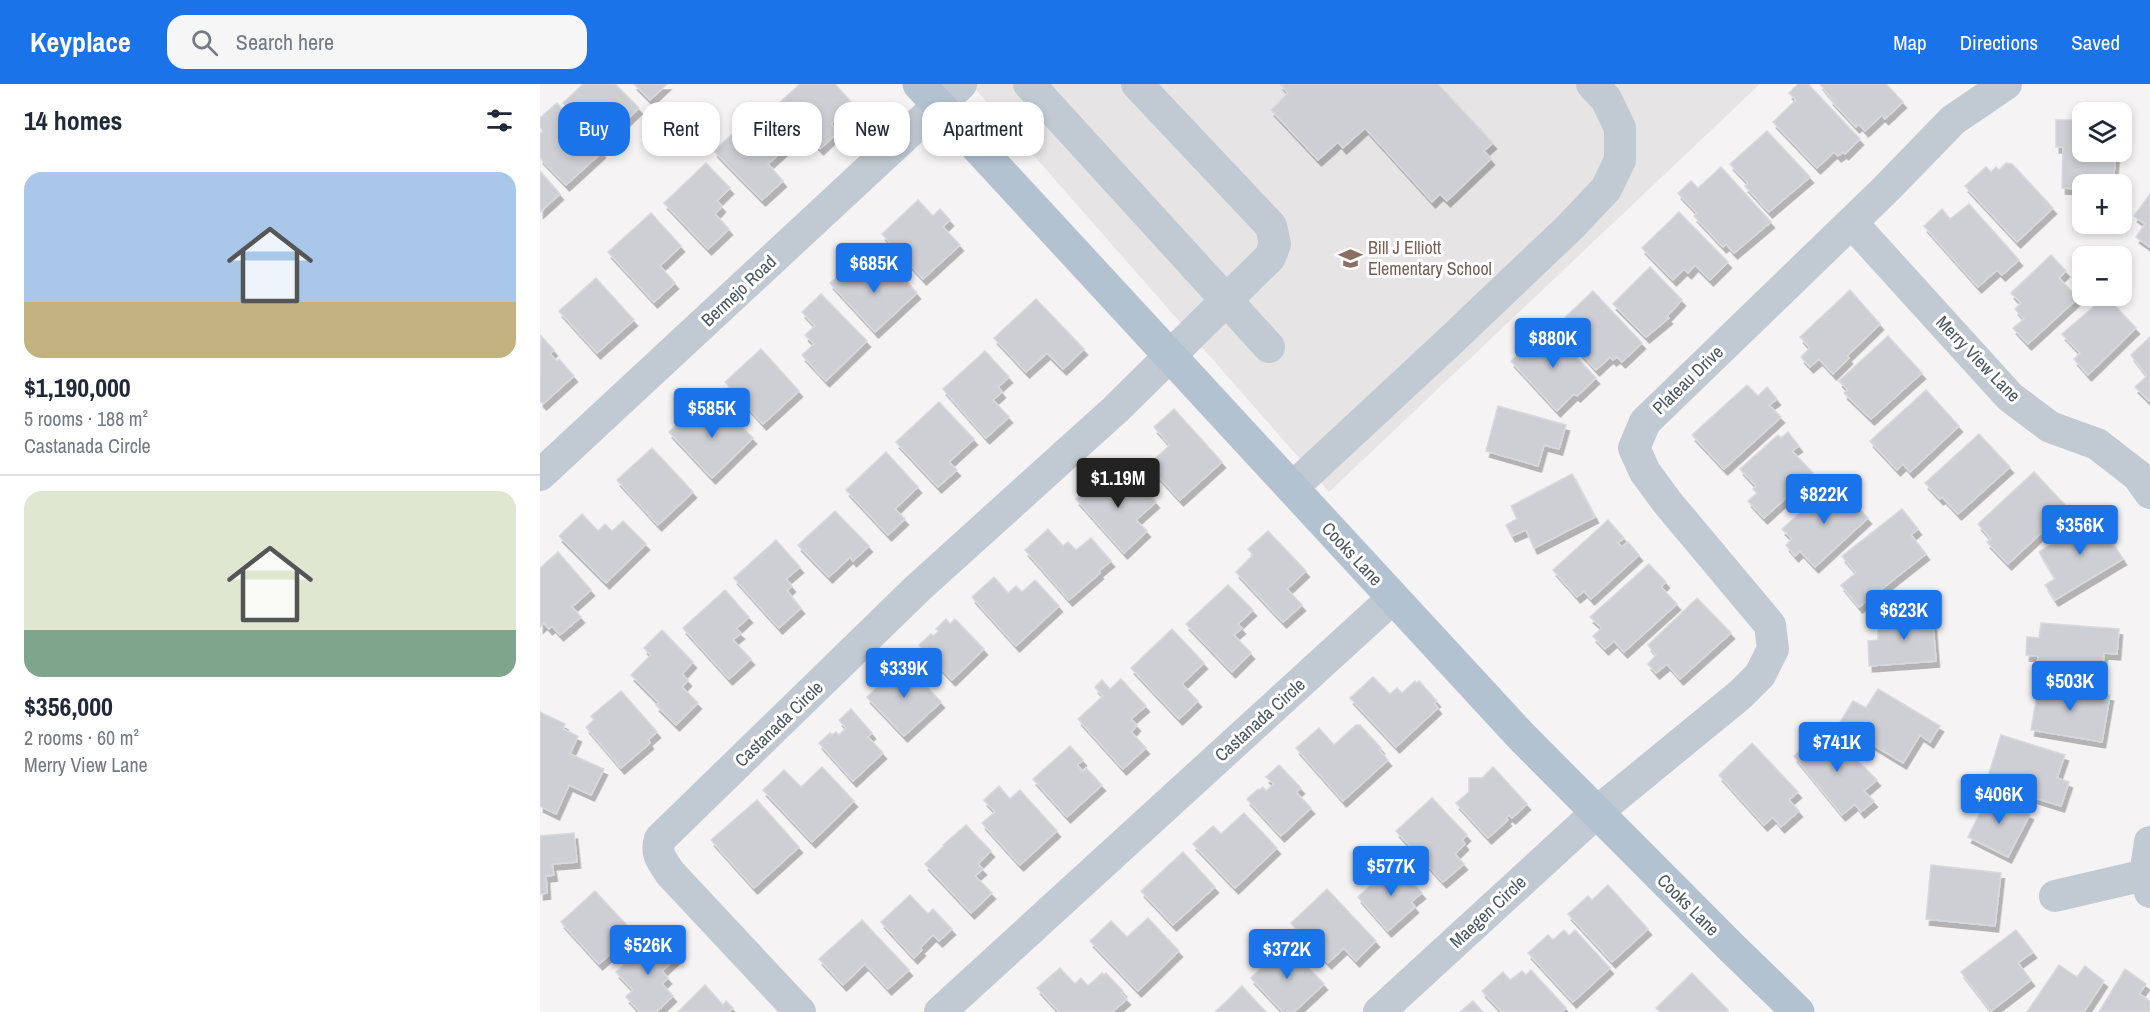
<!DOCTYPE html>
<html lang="en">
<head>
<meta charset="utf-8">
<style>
  body { margin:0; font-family:"Archivo Narrow",sans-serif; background:#f6f6f7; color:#1f2937; height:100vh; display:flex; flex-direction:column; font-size:22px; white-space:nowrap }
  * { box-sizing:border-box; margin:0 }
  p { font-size:20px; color:#747a83 }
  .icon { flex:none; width:33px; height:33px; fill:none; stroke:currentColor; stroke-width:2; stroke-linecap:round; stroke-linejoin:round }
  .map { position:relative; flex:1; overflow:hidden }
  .side { display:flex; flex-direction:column; background:#fff; width:540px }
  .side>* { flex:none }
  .hud { position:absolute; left:18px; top:18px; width:570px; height:54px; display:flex; gap:12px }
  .controls { position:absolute; left:1532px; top:18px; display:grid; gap:12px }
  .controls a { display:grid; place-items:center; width:60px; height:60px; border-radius:12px; background:#fff; box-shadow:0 3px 9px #0003; font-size:30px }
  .price { position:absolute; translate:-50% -51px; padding:0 14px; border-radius:6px; background:#1a73e8; color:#fff; font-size:20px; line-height:39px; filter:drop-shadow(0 2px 3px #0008) }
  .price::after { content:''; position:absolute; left:50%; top:36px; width:18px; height:14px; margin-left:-9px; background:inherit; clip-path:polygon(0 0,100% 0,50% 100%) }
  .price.active { background:#222; color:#fff }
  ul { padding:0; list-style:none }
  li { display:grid; align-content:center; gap:12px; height:318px; padding:0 24px }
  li+li { border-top:2px solid #e0e1e3 }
  li span { display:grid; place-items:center; height:186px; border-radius:18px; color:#555 }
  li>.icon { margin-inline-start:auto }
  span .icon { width:108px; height:108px; fill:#fffc; stroke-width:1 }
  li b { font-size:26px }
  h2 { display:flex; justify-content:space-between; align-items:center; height:72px; padding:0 24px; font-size:26px }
  .pill { padding:0 21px; border-radius:18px; background:#fff; box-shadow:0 3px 9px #0003; font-size:21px; line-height:54px }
  .pill.active { background:#1a73e8; color:#fff }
  header { display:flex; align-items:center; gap:36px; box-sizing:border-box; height:84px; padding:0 30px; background:#1a73e8; color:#fff }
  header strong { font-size:28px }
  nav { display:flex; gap:33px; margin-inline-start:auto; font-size:21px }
  .search { width:420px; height:54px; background:#f6f6f7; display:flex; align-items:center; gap:15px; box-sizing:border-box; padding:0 21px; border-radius:18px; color:#747a83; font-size:22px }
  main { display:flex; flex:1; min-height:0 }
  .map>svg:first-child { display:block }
</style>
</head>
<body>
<header>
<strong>Keyplace</strong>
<div class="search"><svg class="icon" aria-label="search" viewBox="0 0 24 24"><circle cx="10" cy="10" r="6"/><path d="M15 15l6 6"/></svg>Search here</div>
<nav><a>Map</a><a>Directions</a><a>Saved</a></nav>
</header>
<main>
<section class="side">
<h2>14 homes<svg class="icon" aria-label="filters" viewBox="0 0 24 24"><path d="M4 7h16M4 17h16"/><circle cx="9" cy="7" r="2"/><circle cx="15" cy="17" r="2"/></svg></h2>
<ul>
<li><span style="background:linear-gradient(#a9c7e8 70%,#c2b280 0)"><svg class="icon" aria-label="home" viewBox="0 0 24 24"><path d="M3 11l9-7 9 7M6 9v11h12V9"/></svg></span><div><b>$1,190,000</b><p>5 rooms · 188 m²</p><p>Castanada Circle</p></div></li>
<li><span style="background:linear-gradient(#dfe7d0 75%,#7fa58c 0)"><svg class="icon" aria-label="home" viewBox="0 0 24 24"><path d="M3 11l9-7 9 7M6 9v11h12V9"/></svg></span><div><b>$356,000</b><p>2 rooms · 60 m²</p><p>Merry View Lane</p></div></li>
</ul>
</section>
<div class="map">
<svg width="1610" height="928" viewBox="0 0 1610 928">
  <defs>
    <filter id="shadow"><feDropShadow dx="3.5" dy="6" stdDeviation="0" flood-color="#0004"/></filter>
  </defs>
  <rect width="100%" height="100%" fill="#f5f3f3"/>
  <path fill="#e6e4e5" d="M431,0H1220L789,408Z"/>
  <g fill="#cdcfd5" stroke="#d7d9de" stroke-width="1.5" filter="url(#shadow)">
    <path d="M43,0H75L99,24L61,60L23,19Z"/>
    <path d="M94,0H127L110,16Z"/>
    <path d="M260,0H295L313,20L291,40L298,48L280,65L238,20Z"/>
    <path d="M740,0H898L953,59L944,67L951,75L907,117L900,110L892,118L825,44L803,64L798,58L778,76L731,26L748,9Z"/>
    <path d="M1258,0H1268L1320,55L1305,70L1303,68L1298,72L1294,68L1277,84L1233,38L1256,16L1249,9Z"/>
    <path d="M1280,0H1346L1363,18L1345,35L1342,31L1325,47L1319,40L1316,43L1290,15L1291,14Z"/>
    <path d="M17,19L62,68L26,101L0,74V50L3,47L0,43V34Z"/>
    <path d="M217,27L249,61L228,80L243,97L222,116L174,67Z"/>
    <path d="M1516,36H1542V68H1576L1573,100H1542V105L1522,104L1523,63H1516Z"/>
    <path d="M1227,47L1270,93L1229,128L1205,102L1208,99L1190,80Z"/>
    <path d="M166,79L190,104L177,117L182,122L175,130L189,145L168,165L124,119Z"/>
    <path d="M1466,79L1472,80L1513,124L1477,158L1425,102L1446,83L1451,88L1456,83L1459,86Z"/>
    <path d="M1181,83L1231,138L1194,169L1186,160L1183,163L1154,132L1157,129L1138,109L1151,97L1158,104Z"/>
    <path d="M0,87L20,110L0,128Z"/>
    <path d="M1610,110V163L1596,153L1605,140L1594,132Z"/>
    <path d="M378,116L393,132L400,125L410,136L403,143L420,161L383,195L342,150Z"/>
    <path d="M1429,120L1479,176L1462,191L1457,186L1438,203L1384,142L1402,125L1410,135Z"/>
    <path d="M1139,128L1188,178L1170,196L1155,181L1148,189L1144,185L1133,196L1102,164Z"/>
    <path d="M111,129L141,162L120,182L135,199L114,218L68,168Z"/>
    <path d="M1511,171L1526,187L1519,194L1538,214L1488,260L1473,244L1484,235L1475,225L1481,219L1471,209Z"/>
    <path d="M314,178L329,194L334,188L340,194L353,182L377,209L335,248L290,199Z"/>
    <path d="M1110,183L1142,216L1127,232L1129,234L1106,253L1073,220Z"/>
    <path d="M56,194L94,236L57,269L19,227Z"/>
    <path d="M1310,206L1340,240L1307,272L1309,274L1293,290L1279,275L1270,283L1261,273L1270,264L1260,253Z"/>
    <path d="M1053,207L1102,259L1082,278L1077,273L1073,276L1070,273L1056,286L1016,242Z"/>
    <path d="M281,210L327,257L286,297L262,271L274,260L265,251L275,242L262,228Z"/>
    <path d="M1566,212L1596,244L1548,291L1534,275L1540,269L1522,250Z"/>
    <path d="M496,215L544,265L523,285L507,269L486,288L454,254Z"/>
    <path d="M1007,242L1056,294L1037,312L1034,310L1017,327L971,277Z"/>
    <path d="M1,252L14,266L10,270L17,277L19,275L34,292L3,320L0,317Z"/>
    <path d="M1348,252L1382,289L1331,335L1304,309L1308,306L1299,297Z"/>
    <path d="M1610,253V316L1609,317L1595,303L1607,292L1591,271Z"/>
    <path d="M221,265L259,307L223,340L185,298Z"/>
    <path d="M445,267L469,293L458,303L462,308L453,316L469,333L446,354L403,305Z"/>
    <path d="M1207,301L1218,312L1227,303L1237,315L1229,321L1241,333L1184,385L1152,351Z"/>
    <path d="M1386,306L1419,342L1370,388L1363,380L1357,386L1330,357Z"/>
    <path d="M399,318L434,355L409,378L417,386L398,403L356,358Z"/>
    <path d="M178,319L213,354L172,394L129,348L149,328L158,338Z"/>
    <path d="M958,322L1026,341L1019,365L1004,361L998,382L946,367Z"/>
    <path d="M634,325L682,378L640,416L608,381L630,361L614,343Z"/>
    <path d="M1248,348L1259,362L1252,367L1273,389L1224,434L1208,417L1217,409L1213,405L1216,402L1200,385L1238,351L1241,354Z"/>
    <path d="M1439,350L1470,383L1418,430L1402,413L1400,415L1385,399Z"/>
    <path d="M112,364L153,408L118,441L77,396Z"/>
    <path d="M346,368L378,403L355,425L365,435L348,451L306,406Z"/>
    <path d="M587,387L616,418L596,436L607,447L584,469L536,415L557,395L567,406Z"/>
    <path d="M1494,388L1528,424L1468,480L1447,458L1451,455L1438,440Z"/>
    <path d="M1032,390L1055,433L994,464L986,446L972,452L966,441L977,435L971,422Z"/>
    <path d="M1295,398L1328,434L1275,483L1260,467L1255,472L1246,461L1252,455L1242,445Z"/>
    <path d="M1362,425L1378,445L1371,451L1386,470L1319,523L1301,501L1316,489L1302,472Z"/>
    <path d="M295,427L329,462L313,477L310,473L289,493L258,461Z"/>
    <path d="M42,430L58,447L65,440L72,447L83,437L106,460L66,499L19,452Z"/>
    <path d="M1560,430L1573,452L1570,455L1583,475L1515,516L1505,501L1515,495L1499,468Z"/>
    <path d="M1068,436L1084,454L1078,459L1082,463L1088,458L1099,471L1051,515L1044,507L1037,513L1013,486Z"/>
    <path d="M508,445L523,462L528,458L536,466L551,454L571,477L559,487L560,489L529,516L485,466Z"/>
    <path d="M728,447L766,487L747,505L762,521L743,538L696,488L713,471L708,465Z"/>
    <path d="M236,456L260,483L246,495L252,502L247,507L261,524L239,544L194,494Z"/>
    <path d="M18,468L51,506L32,523L41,533L20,551L12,542L9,545L4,539L0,543V484Z"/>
    <path d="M1109,480L1126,498L1121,503L1137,520L1084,568L1074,557L1065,565L1053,552L1062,544L1050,533Z"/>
    <path d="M454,493L468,509L476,502L482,508L495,496L519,522L476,562L432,513Z"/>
    <path d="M688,501L713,526L698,540L702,544L694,551L711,569L692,588L646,540Z"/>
    <path d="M185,506L209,533L196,545L201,549L193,556L211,575L189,595L143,544Z"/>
    <path d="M1157,514L1191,549L1140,595L1127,580L1116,589L1108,580L1116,571L1108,561Z"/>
    <path d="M1392,528L1396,577L1329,582L1328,557L1338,556V545L1348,543L1349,530Z"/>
    <path d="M406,535L410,540L415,535L444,565L412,596L379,561L391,550L393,552L399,547L396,545Z"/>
    <path d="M1501,539L1579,545L1577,570L1564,569L1562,591L1497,586L1498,572L1486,571L1487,553L1499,554Z"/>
    <path d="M632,545L664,579L642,600L658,617L639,635L591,584Z"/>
    <path d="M122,546L153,578L142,590L148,596L142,603L158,619L136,641L116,621L119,619L91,591L111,571L104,564Z"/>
    <path d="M364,578L401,618L364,652L327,613Z"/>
    <path d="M833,593L850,610L857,604L862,609L875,597L876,599L879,597L897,617L894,619L898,624L856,663L810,614Z"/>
    <path d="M581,595L606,622L591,635L597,641L591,648L606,664L583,685L538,635L563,612L555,603L562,596L570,605Z"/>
    <path d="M1499,599L1570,611L1562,658L1491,646Z"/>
    <path d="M1338,605L1400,642L1390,658L1380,651L1363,679L1299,640L1313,617L1326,624Z"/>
    <path d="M81,607L117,648L108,656L110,659L81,684L46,643L54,636L51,632Z"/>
    <path d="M311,625L332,649L328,653L343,669L313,697L279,659L290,649L292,651L296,648L299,651L306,644L299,636Z"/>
    <path d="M0,628L25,640L23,645L38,652L30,670L64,685L51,711L29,701L16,730L0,722Z"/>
    <path d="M816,641H820L841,664L839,666L848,676L803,717L756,664L779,644L794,661Z"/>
    <path d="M1286,645L1337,696L1324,707L1334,717L1321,728L1315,720L1302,731L1254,672Z"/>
    <path d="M1461,651L1525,671L1517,694L1529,698L1521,722L1446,699Z"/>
    <path d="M1212,659L1258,708L1249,716L1259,727L1241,743L1233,733L1224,741L1179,691Z"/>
    <path d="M530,662L543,676L537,681L543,688L546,684L562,701L527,733L493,695Z"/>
    <path d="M739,681L761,704L756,708L771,724L741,752L707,715L718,705L719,706L723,703L726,707L734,700L726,693Z"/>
    <path d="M282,683L314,717L272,758L223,706L244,686L261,703Z"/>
    <path d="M953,683L987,720L972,734L969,731L966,734L968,736L948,754L916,719L929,708V694H942Z"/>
    <path d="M459,702L470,715L480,706L517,747L480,781L442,739L455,728L444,716Z"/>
    <path d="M1450,709L1490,730L1468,773L1428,753Z"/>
    <path d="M892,714L927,751L922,756L925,760L915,770L924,780L903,798L856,747Z"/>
    <path d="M217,716L259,763L214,804L171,756Z"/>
    <path d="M704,729L737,764L695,804L653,760L673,742L681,750Z"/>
    <path d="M426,741L451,767L438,780L443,785L435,792L452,809L431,829L385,780L404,762L403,761Z"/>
    <path d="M34,749L37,778L12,780L14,791L6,792L7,809L0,810V752Z"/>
    <path d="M643,768L675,803L633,841L601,807Z"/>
    <path d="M855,779L882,809L871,818L875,823L848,847L818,813Z"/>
    <path d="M1391,781L1461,789L1455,842L1386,835Z"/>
    <path d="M1068,801L1108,845L1072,878L1028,830L1048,812L1052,816Z"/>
    <path d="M787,805L836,857L816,877L804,864L788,879L751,839Z"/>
    <path d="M55,807L94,849L59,880L21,838Z"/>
    <path d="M370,811L388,830L393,825L412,845L399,857L393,851L380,864L382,866L374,874L341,838Z"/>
    <path d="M608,834L639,867L598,907L550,857L571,837L587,853Z"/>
    <path d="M322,836L369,886L348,905L325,880L303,901L279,875Z"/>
    <path d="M1024,846L1029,852L1035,846L1070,884L1033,918L988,869L1008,851L1013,856Z"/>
    <path d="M1476,846L1493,868L1478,879L1491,896L1451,927L1421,888Z"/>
    <path d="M116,851L136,874L122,887L128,894L122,900L133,912L116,928H100L86,913L93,906L76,888Z"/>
    <path d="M746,860L784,900L754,928H743L711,894Z"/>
    <path d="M1519,881L1537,893L1545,882L1564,897L1544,928H1487Z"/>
    <path d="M520,884L535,900L541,894L548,902L562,889L564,891L566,889L583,907L581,909L587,915L572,928H519L497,904Z"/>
    <path d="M1585,885L1606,900L1599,910L1610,917V928H1559Z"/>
    <path d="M991,886L1026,924L1021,928H962L942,907L963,888L970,896L982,887L986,891Z"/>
    <path d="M1152,889L1188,926L1186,928H1120L1116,924Z"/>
    <path d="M165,901L183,921L186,917L193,924L188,928H138Z"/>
    <path d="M702,902L726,928H675Z"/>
    <path d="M933,917L943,928H920Z"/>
  </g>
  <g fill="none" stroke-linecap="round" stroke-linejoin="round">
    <g stroke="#c1cad2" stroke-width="32">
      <path d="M489,0L729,263"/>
      <path d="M1312,139L1470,313L1510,343L1557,360L1597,391L1610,409"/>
      <path d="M0,391L421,0"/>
      <path d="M752,404L907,260L1030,143L1066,105L1080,76V44L1066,15L1052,0"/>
      <path d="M1610,758L1605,791L1610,808"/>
      <path d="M1515,812L1605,791"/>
      <path d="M260,928L130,789C122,777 115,769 120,755L378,504L576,325L730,173L735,160L731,142L597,0"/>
      <path d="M400,928L853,514"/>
      <path d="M839,928L1057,728L1201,610L1220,591L1233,565L1230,541L1127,418L1105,388L1094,364L1105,338L1346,105L1413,36L1466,0"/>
    </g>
    <path stroke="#b3c2d1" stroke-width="33" d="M379,0L981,652L1192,864L1258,928"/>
  </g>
  <defs>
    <symbol id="school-bare" viewBox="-9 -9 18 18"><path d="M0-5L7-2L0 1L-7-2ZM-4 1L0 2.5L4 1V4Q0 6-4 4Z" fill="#8d6e63" stroke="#fff" stroke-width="2.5" paint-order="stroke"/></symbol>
  </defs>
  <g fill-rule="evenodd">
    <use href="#school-bare" x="794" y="158" width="33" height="33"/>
  </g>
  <g text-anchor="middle" stroke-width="6" stroke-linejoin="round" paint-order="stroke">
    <g font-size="18" fill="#785e54" stroke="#fff" text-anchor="start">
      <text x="828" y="170">Bill J Elliott<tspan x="828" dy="21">Elementary School</tspan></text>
    </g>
    <g font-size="18" fill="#4a5661" stroke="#fff">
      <text transform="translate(199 207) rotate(-43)" y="6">Bermejo Road</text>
      <text transform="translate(1438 275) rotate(46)" y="6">Merry View Lane</text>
      <text transform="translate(1148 296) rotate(-44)" y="6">Plateau Drive</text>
      <text transform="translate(812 470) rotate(47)" y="6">Cooks Lane</text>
      <text transform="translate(720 636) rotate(-42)" y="6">Castanada Circle</text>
      <text transform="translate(239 640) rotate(-44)" y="6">Castanada Circle</text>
      <text transform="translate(1148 821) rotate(45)" y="6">Cooks Lane</text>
      <text transform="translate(948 828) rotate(-43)" y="6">Maegen Circle</text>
    </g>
  </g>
</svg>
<div class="controls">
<a><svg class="icon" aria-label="layers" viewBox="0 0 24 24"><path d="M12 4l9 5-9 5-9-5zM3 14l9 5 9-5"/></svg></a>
<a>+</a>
<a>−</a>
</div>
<b class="price" style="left:334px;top:210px">$685K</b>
<b class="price" style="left:1013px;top:285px">$880K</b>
<b class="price" style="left:172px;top:355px">$585K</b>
<b class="price active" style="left:578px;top:425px">$1.19M</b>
<b class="price" style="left:1284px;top:441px">$822K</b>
<b class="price" style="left:1540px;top:472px">$356K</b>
<b class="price" style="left:1364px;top:557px">$623K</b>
<b class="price" style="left:364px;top:615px">$339K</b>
<b class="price" style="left:1530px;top:628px">$503K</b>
<b class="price" style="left:1297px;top:689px">$741K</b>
<b class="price" style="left:1459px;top:741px">$406K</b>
<b class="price" style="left:851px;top:813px">$577K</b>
<b class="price" style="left:108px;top:892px">$526K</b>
<b class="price" style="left:747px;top:896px">$372K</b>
<div class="hud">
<a class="pill active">Buy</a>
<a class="pill">Rent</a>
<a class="pill">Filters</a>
<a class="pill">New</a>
<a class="pill">Apartment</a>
</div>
</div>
</main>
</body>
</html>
